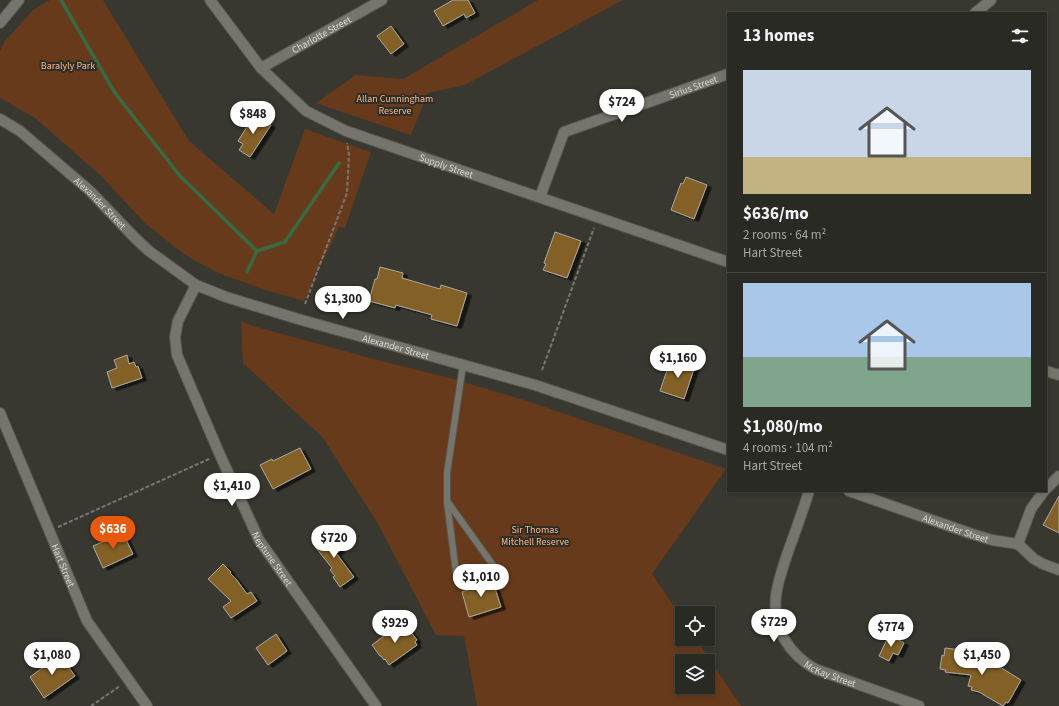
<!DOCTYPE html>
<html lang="en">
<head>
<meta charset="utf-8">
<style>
  body { margin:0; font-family:"Source Sans 3",sans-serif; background:#32322c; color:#f1f3f6; height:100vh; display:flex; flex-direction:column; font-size:15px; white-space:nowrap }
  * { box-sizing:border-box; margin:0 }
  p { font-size:13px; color:#a5a7a6 }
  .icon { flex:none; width:22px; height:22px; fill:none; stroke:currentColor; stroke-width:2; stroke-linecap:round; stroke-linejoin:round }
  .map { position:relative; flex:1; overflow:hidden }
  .details { position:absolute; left:727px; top:12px; width:320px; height:480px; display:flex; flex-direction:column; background:#2a2a24; border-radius:0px; box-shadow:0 2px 6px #0003,0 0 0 1px #464641 }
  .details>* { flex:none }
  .fabs { position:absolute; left:675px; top:606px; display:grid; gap:8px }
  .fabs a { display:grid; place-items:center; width:40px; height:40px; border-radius:0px; background:#2a2a24; box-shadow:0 2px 6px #0003,0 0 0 1px #464641; font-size:20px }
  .price { position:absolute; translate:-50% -34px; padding:0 9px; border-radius:14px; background:#fff; color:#222; font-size:13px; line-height:26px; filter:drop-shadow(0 1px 2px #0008) }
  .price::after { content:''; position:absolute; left:50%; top:24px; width:12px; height:9px; margin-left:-6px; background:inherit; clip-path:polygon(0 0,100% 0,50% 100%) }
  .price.active { background:#ea580c; color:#fff }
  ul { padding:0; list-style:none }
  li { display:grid; align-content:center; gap:8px; height:212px; padding:0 16px }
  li+li { border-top:1px solid #464641 }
  li span { display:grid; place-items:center; height:124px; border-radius:0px; color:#555 }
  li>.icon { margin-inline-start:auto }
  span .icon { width:72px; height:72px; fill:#fffc; stroke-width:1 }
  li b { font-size:17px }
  h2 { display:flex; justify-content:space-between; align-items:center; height:48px; padding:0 16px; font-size:17px }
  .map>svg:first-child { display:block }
</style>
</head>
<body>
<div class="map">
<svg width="1059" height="706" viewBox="0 0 1059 706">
  <defs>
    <filter id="shadow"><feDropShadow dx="4.5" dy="2.5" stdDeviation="0" flood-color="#0009"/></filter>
  </defs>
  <rect width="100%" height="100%" fill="#383830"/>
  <g fill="#663a1b" fill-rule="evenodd">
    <path d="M50,0H103L189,141L274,214L305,129L371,152L345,228L339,227L304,301L262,289L216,272L185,255L146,224L100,175L35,118L0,98V51L5,41L33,10Z"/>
    <path d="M538,0H623L465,85L428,93L411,135L316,103L356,75L403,79Z"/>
    <path d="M241,321L253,326L370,358L454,379L530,402L726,469L652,574L682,618V639H696L741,706H477L464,636L436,635L377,522L323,438L243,363ZM682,661H708V687H682Z"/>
  </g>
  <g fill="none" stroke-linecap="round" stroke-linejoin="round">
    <g stroke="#376b43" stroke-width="3.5">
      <path d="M61,0L115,93L180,176L257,251L247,272"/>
      <path d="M257,251L285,242L339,163"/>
    </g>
  </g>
  <g fill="#836128" stroke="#ada79f" filter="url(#shadow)">
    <path d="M453,0H468L475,13L466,18L464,14L443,26L434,11Z"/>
    <path d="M391,26L404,44L391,54L377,36Z"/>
    <path d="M255,114L271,125L250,157L239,150L243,144L238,141Z"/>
    <path d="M686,177L707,185L694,219L671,210L681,183L683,184Z"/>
    <path d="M555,232L581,241L567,278L543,270L546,264L544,263Z"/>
    <path d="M380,267L403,273L402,278L440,289L441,285L467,293L457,326L431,319L432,315L396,305L395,308L369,301L375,279H377Z"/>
    <path d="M127,355L129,364L134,362L136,367L138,366L142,378L112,388L107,372L117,368L114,360Z"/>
    <path d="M674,359L695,366L684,399L660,391L669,364L672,365Z"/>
    <path d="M300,448L311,469L273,489L260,465L272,459L273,461Z"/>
    <path d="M1059,496V533L1043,525Z"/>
    <path d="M123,533L133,554L103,568L93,546Z"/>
    <path d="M333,533L340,542L336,545L340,551L336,553L354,577L340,587L333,577L335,576L330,570L332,568L316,548L318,547L315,542L326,534L328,537Z"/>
    <path d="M223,564L231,572L230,573L236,579L247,594L251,592L257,601L231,618L223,607L231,601L208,579Z"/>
    <path d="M484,580L485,584L493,582L501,607L469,617L462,592L468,590L467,586Z"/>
    <path d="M401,623L404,628L406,626L417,640L415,642L417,645L389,665L385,659L384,660L381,656H380L372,645Z"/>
    <path d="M276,634L287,651L268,665L256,648Z"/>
    <path d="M889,635L904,643L898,655L893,653L889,661L879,656Z"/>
    <path d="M945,648L962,650V656L995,664L1021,680L1008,703L1006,702L1003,706L979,692L971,690L972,687L968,686L971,675L945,672L946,670L940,669L942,655L944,656Z"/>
    <path d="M60,655L75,676L44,698L30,677Z"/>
  </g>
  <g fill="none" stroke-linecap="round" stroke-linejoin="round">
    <defs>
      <g id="lane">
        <path d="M463,365L447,473V501L495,568"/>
        <path d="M447,502L456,572"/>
      </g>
      <g id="street">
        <path id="s1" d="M210,0L261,68L306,111L346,131L728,262"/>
        <path d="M975,13L991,0"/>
        <path d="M0,23L19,0"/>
        <path id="s2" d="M261,68L382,0"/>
        <path id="s3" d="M0,119L20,131L90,191L135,238L149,251L196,285L226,297L298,319L535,385L728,450"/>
        <path id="s4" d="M540,197L564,132L728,74"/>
        <path id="s5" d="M196,285L178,321L175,337L177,355L220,455L259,540L376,706"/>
        <path d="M1046,371L1059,375"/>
        <path id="s6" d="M0,413L87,621L147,706"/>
        <path id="s7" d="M809,491C803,510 796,530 789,549C784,564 778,580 776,596C772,628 789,654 815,669L919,706"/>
        <path id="s8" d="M849,491L972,534L992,540L1018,544"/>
      </g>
      <g id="secondary">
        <path d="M1046,489L1059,476"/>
        <path d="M1044,491L1031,509L1018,544L1034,559L1043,564L1059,570"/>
      </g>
    </defs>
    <use href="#lane" stroke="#575650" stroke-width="8"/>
    <use href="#street" stroke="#575650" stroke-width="12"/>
    <use href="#secondary" stroke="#575650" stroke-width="12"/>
    <g stroke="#787872" stroke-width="2" stroke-dasharray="4 2" stroke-linecap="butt">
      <path d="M305,304L347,193L349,155L347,143"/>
      <path d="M542,370L594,228"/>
      <path d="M58,527L209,459"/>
      <path d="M91,706L120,686"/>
    </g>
    <use href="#lane" stroke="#76756c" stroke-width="6"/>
    <use href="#street" stroke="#76756c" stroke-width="10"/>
    <use href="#secondary" stroke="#76756c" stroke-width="10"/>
  </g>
  <g text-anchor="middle" stroke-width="4" stroke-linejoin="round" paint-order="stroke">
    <g font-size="10" fill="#d8d7d3" stroke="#2e2d26">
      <text dy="4" stroke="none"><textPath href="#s2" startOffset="69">Charlotte Street</textPath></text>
      <text dy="4" stroke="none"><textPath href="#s4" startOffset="206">Sirius Street</textPath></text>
      <text dy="4" stroke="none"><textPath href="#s1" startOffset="298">Supply Street</textPath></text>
      <text dy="4" stroke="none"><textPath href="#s3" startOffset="131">Alexander Street</textPath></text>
      <text dy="4" stroke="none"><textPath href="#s3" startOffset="467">Alexander Street</textPath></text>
      <text dy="4" stroke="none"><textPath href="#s8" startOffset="113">Alexander Street</textPath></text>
      <text dy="4" stroke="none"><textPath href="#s5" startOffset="300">Neptune Street</textPath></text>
      <text dy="4" stroke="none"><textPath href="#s6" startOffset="165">Hart Street</textPath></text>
      <text dy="4" stroke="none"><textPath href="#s7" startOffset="214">McKay Street</textPath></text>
    </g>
    <g font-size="10" fill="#f7b78e" stroke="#2e2d26">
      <text x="68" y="69">Baralyly Park</text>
      <text x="395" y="102">Allan Cunningham<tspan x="395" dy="12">Reserve</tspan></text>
      <text x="535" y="533">Sir Thomas<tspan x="535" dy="12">Mitchell Reserve</tspan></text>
    </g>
  </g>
</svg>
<div class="fabs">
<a><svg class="icon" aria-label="locate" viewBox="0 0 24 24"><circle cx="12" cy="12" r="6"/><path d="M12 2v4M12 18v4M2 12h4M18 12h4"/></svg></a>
<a><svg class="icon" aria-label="layers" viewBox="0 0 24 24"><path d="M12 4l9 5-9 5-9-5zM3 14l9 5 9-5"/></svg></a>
</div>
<b class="price" style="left:622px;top:123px">$724</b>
<b class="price" style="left:253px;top:135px">$848</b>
<b class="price" style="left:343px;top:320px">$1,300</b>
<b class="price" style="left:678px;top:379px">$1,160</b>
<b class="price" style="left:232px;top:507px">$1,410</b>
<b class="price active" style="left:113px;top:550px">$636</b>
<b class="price" style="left:334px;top:559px">$720</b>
<b class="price" style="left:481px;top:598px">$1,010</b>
<b class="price" style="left:774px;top:643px">$729</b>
<b class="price" style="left:395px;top:644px">$929</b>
<b class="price" style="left:891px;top:648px">$774</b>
<b class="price" style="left:52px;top:676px">$1,080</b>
<b class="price" style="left:982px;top:676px">$1,450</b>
<section class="details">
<h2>13 homes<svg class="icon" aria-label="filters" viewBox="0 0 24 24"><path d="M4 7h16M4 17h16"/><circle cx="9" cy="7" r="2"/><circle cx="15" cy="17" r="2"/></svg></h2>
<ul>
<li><span style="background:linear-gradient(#c9d6e8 70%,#c2b280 0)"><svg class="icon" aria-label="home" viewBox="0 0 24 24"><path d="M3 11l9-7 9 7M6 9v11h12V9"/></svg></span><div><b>$636/mo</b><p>2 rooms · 64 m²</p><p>Hart Street</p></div></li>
<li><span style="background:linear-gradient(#a9c7e8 60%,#7fa58c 0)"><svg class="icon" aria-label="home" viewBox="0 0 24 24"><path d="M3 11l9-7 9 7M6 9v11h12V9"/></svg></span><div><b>$1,080/mo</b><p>4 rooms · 104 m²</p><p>Hart Street</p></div></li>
</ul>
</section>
</div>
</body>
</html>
